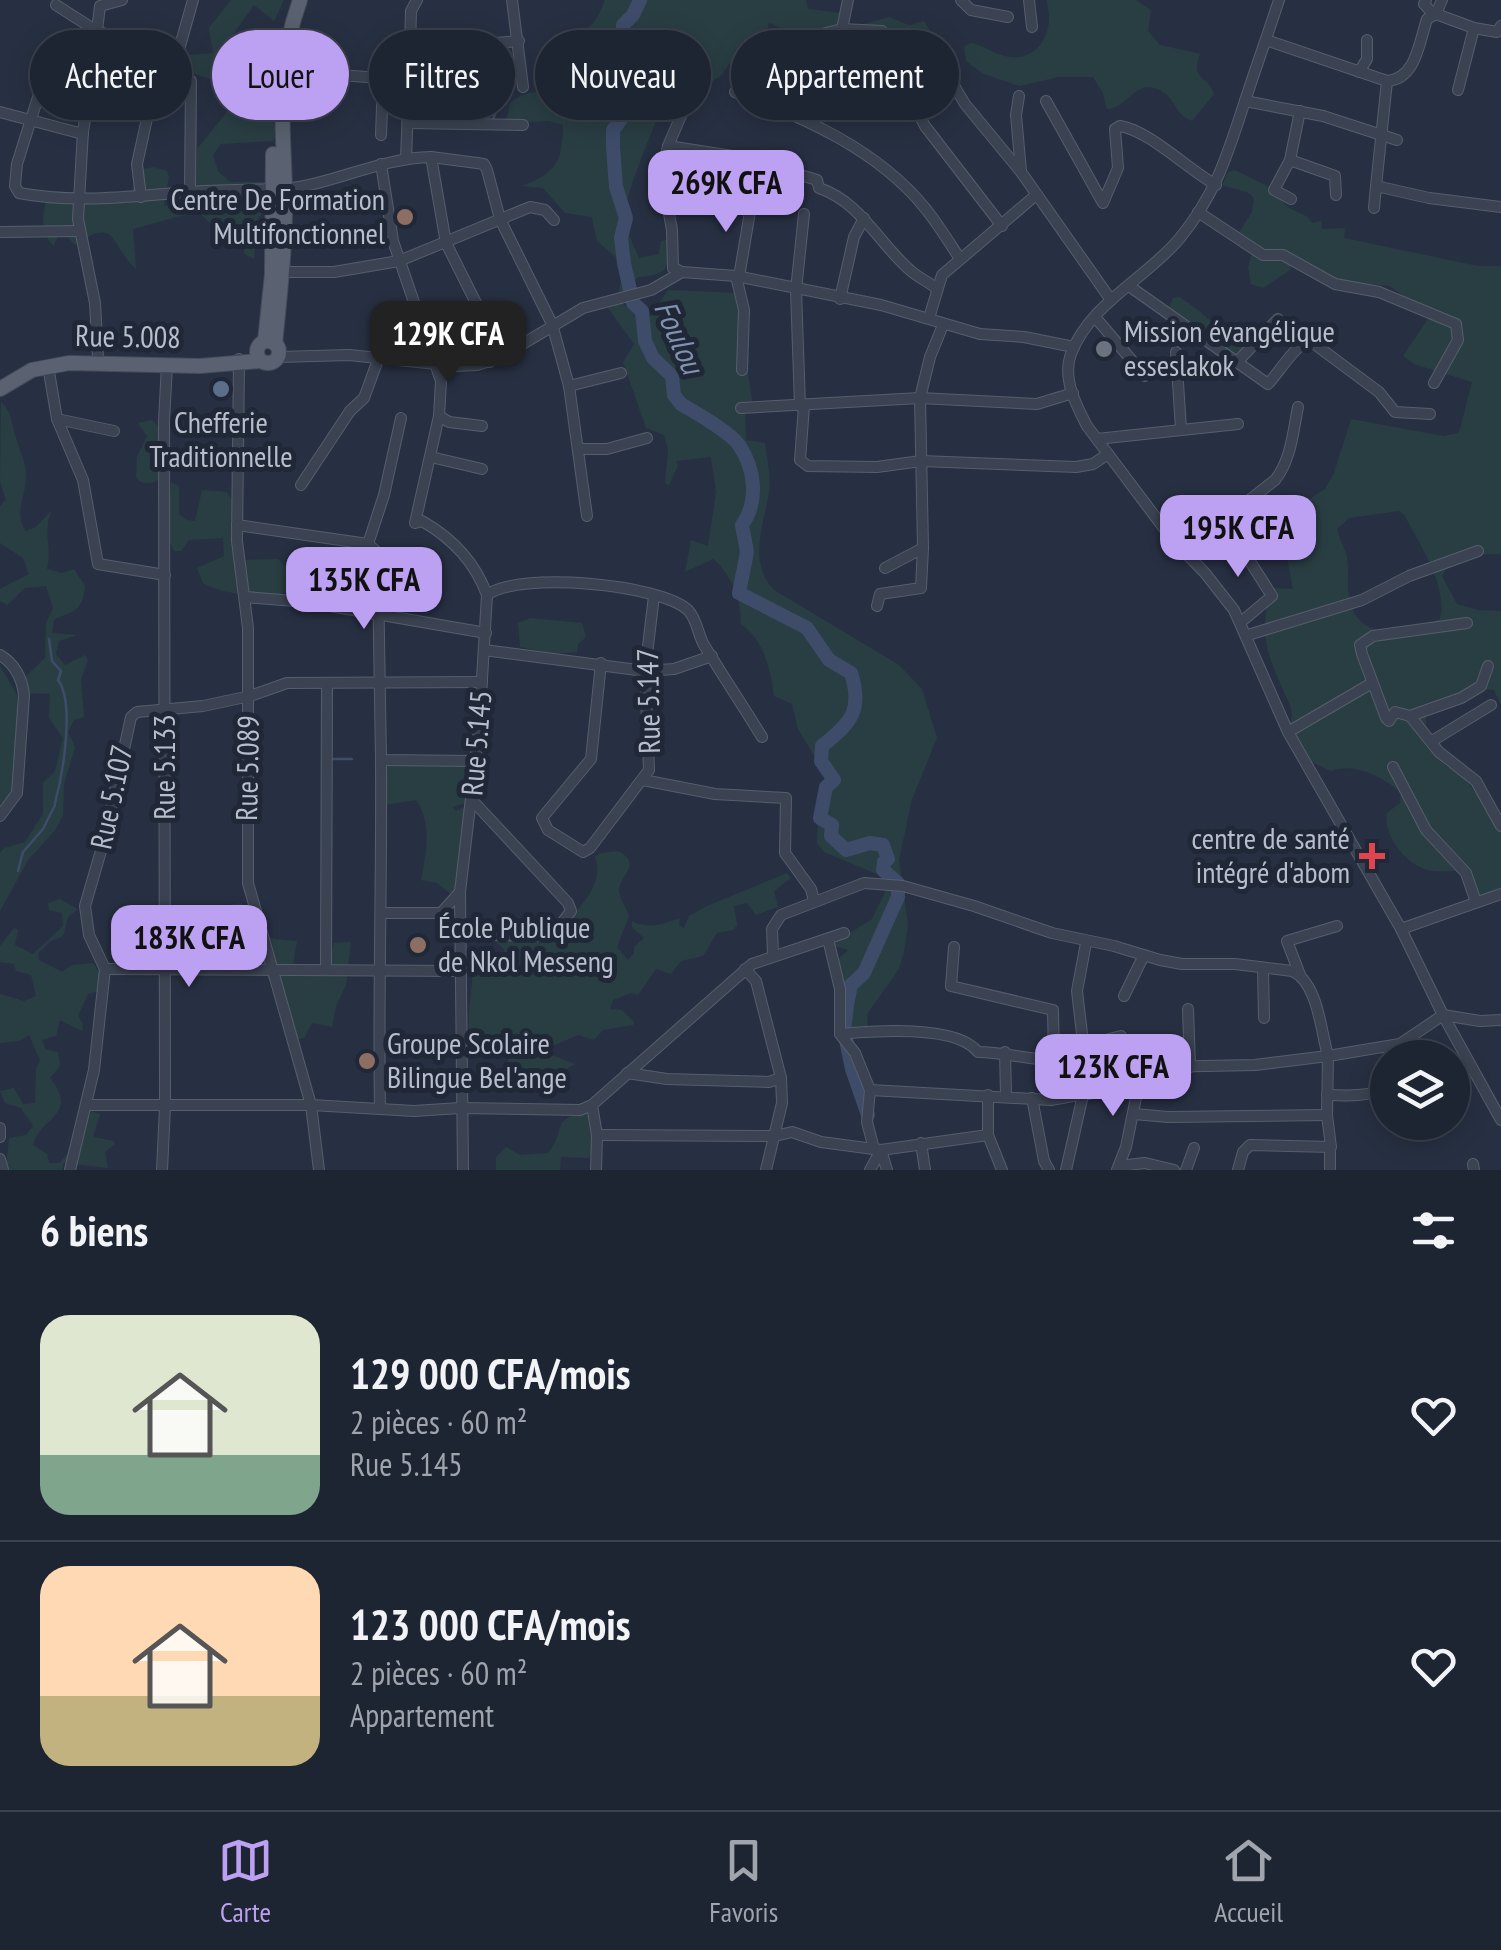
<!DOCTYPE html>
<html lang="fr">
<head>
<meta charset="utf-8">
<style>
  body { margin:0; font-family:"PT Sans Narrow",sans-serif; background:#2a303e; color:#f1f3f6; height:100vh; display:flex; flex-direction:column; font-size:38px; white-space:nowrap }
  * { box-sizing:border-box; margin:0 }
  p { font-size:32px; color:#a0a4ac }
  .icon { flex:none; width:55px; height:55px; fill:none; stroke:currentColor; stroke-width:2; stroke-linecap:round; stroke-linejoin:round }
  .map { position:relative; height:1170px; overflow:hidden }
  .sheet { display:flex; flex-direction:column; background:#1d2432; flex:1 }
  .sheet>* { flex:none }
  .banner { position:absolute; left:30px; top:30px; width:1000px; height:90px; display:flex; gap:20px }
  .tools { position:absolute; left:1370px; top:1040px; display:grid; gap:20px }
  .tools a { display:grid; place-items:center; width:100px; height:100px; border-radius:50%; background:#1d2432; box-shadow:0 5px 25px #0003,0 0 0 2px #3b414d; font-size:50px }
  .price { position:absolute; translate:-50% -85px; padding:0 22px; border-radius:20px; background:#bca0f2; color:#111; font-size:32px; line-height:65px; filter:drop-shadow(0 2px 5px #0008) }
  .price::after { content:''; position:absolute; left:50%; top:60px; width:30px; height:22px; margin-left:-15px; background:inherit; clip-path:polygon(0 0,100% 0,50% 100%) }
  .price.on { background:#222; color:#fff }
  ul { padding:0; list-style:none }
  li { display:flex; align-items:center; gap:30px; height:250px; padding:0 40px }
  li+li { border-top:2px solid #3b414d }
  li span { display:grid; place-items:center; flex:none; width:280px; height:200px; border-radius:30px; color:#555 }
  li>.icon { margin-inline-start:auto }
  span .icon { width:120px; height:120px; fill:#fffc; stroke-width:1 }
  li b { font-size:42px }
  h2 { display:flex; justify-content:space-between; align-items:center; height:120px; padding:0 40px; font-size:42px }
  .pill { padding:0 35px; border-radius:45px; background:#1d2432; box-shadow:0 5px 25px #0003,0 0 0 2px #3b414d; font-size:35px; line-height:90px }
  .pill.on { background:#bca0f2; color:#111 }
  .tab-bar { display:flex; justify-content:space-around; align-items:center; height:140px; border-top:2px solid #3b414d; background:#1d2432; font-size:28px; color:#a0a4ac }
  .tab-bar a { display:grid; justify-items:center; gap:5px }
  .tab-bar .on { color:#bca0f2 }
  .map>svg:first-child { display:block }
</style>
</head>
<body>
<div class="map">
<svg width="1501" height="1170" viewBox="0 0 1501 1170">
  <rect width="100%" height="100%" fill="#273042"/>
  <g fill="#293e43" fill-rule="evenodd">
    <path d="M231,0H284L274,21L254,5L230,39L231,46L266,59L270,64L267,73L252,61L241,62L239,68L242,79L267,88L276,135L273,141L221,144L213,155L218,171L230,182H266L273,201L258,218L254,259L244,254L245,229L229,220L212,225L198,211L133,229L136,269C110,247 118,214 75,245L60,229L54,246C40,234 42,211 48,196L72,193L125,202L144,169L153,167L167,171L169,176L164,206L191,203L196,198L197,149L239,97L236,88L192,73L188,67L187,55L213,53L209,28Z"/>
    <path d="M605,0H806L808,9L849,14L847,23L853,27L889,17L909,25L924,21L936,40L926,33C872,37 821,46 769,23L766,36L756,40L737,74L729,64L721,76L708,84L694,79L661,96L664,100C656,125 621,201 625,220C627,233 634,246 639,258L659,254L661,241L667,240C672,268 666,276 638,277L617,301L646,317L651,316L668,290L737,293L752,401L745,412L746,440L765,443C767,459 771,476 769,492C764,525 747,562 774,590L899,665L922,689L937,738L912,799L899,860L908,925L904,951L899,969L867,1014L868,1031L840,1034L833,964L848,950L831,945L872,919L891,880L824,852L817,843L819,795L826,775L798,729L792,704L774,696C771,670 764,640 741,624C741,599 732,575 713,559L685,572L691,540L708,546L716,492L711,457L676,461L678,465L669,485L665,483L668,450L664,435L646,428L623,362L634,344L608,308L617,301L622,275L620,261L597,241L592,217L565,213L543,188L522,186C557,172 562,163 563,125L548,121L506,123L510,103C527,89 541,91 563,95L567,92L569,82L562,70L556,41L560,36C589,31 594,28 605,0Z"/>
    <path d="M1046,0H1136L1151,10L1148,31L1160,45L1200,54C1190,83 1208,74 1214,94L1192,121C1173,114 1177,97 1157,89C1134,80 1128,108 1107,109L1103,93L1093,77H1059L1019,86L982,73L966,61L964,47L970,43C982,44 990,52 1001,55C1038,67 1057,30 1046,0Z"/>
    <path d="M1235,170L1267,186L1289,208L1308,217L1312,223L1321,221L1322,229L1345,228L1344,238L1478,266H1501V554L1453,555L1442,576L1457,604L1478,610L1501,611V705L1494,690L1468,688L1426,714V729L1431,747L1444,765L1463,776L1486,805L1501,832V894L1473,903L1465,870C1455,871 1443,872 1433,871C1408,868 1383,837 1387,813L1400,803L1401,793C1383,776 1354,762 1331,771L1303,758L1287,731L1292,718L1291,708C1272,663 1254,637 1273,588L1293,589L1285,547L1271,524L1325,489L1334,473L1351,419L1443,436L1459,433L1472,382L1414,364L1403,356L1430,316L1390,286L1339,282L1332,275L1304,264L1297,257L1292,261L1290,270L1263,288L1251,284L1248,268L1253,248L1238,234L1252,212L1254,198L1249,193L1222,185L1228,172ZM1399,511L1405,516C1420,545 1448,586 1440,619C1402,633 1353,645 1348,590C1347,579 1350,562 1345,551C1342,543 1339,538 1337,529L1349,518Z"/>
    <path d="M1179,297C1204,311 1222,334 1245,349L1233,365L1219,360L1204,340L1167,313L1173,298Z"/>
    <path d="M1,402C13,413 11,423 16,438C20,452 26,461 26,477C26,496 13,514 26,531L36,527L51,511C42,537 53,545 47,569L62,573L74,569L85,586C82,614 72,610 54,620L52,633L77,635L59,641L56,654L65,665L85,655L88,660L81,680L84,717L74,720L68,732L75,747L64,784L63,815L56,829L28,860L0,911V853L4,848L25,842L43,814V783L55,771L63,738L49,718L50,694L28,693L23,679L45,658L46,623L53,608L46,586L25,588L7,605L0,601V589L29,574L23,558L0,543V506L6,500L0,481Z"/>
    <path d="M152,420L160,428L158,480C152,484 140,485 136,477L137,457L147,436L138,423Z"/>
    <path d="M171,482L179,486V514L187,520L195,521L202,490L227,492L233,502L239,560L278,559L290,571L288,592C267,599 223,595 203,583L197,568L224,556L223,538L189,540L181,551H174L167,536Z"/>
    <path d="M531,618L582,623L586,637L578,644L577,652L553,654L520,647L518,623Z"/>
    <path d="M0,666L17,695V793L0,804Z"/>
    <path d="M385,762L468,766L471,771L466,803L452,807L456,811L462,808L468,811L461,833L470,841L471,847L452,895L437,883L421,880C426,854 433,823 416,800L384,805Z"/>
    <path d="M618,851C645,865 616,877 619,893C621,901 627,909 629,916L617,947L628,960L634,953V947L644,938L632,927V921C647,930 664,924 680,918L679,925L684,928L689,916L707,906L787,873L791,878L774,891L778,907L756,915L747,903L734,906L737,925L733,930L717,933L703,956L681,961L671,974L656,969L638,995L631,993L613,1000L610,1009L622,1010L634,1022L633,1025L603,1030L594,1040L578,1035L550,1047L549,1054L575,1064C550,1079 530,1086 507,1065L510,1052L505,1037L481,1036L469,1030C467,1007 474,987 472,964L506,963L504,949L492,938L529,932L531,926L576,932L571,918C585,901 604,881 595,857L601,853Z"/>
    <path d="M60,899L78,909L68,917L63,936L51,941L38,953L39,960L62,972L72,965L93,963L102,977L99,991L88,994L78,1015L83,1024L82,1031L60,1020L56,1036L42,1040L45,1049L58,1052L60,1066L50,1078C80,1116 40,1116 33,1145L47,1154L49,1163H59C75,1149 78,1128 92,1111L100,1115L93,1137L114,1141L115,1144L105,1152L108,1168L64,1163L62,1170H6L9,1138L26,1135L33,1126L21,1108L5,1103L0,1091L14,1088L23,1104L35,1103L36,1069L40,1060L29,1035L19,1041L0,1043V994L24,1001L36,996L31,975L16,971L14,964L0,962V946L14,928L18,930L15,945L33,954L63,926L62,913L49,910L48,903Z"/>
    <path d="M242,903L255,930L275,939L297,941L293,966L301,973L325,976L334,943L351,942L346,985L336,1006L332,1027L312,1023L304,1038L298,1039L286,1009L259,963L184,962L170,956L178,940L189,942L205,951C219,949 222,940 223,927L208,919V908Z"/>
    <path d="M586,1111L590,1116L593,1150L589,1158L561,1157L560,1170H496V1157L506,1147L520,1155L548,1153C568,1128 549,1121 586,1111Z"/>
  </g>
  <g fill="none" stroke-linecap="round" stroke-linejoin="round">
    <g stroke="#3e4c6a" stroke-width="2.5">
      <path d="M483,99L499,103L492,122"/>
      <path d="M49,639L52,661L61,671L58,680C75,702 63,774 55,803"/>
      <path d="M333,759H352"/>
      <path d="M18,871L23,852L43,829L55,805"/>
    </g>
    <path stroke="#3e4c6a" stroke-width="14" d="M640,0L633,15L623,25V35L632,64L633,103L613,130V147L616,187L626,218L621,238L624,263L633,303L642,311L645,341L653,358L672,376L674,395L681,404C696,413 729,431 739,445C755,469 759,501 742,525L747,552L739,593L807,628L829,660L851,673C863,710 851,723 822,746L821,761L834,780L826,787L820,818L832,825L831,836L846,850L870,843L883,845L888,859L884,862L883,870L898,883V897L864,973L851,985L847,1005L844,1030L852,1069L868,1115"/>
    <defs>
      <g id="minor">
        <path d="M512,0L523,87"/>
        <path d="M961,0L971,10L1008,17"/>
        <path d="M1029,0L1032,27"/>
        <path d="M1279,0C1268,34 1256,67 1245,101C1227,155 1217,192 1180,238C1147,278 1090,303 1071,354C1062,378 1076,405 1087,426L1172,539L1205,573L1234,610L1288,732L1401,929L1443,1015L1501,1120"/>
        <path d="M1426,0L1424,4L1433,14"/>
        <path d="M56,5L92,28L174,67L191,81L190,192"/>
        <path d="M1436,14L1474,28L1497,32L1501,26"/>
        <path d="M842,29L882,31"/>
        <path d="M97,30L100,6L122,0"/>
        <path d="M798,40L842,29L848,0"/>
        <path d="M1266,40L1387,81C1416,79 1419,43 1427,19L1436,14L1442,0"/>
        <path d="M411,57L448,47L519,41"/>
        <path d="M888,57L925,126L1002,226"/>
        <path d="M48,65L17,164L15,186L19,193C77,204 131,196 189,192C217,190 246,190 274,189"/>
        <path d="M174,67L193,0"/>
        <path d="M282,71L409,80L406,159"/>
        <path d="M1359,72L1367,59V40"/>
        <path d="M950,79L965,104L1021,172L1111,300"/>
        <path d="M409,80L411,11L417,0"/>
        <path d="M1387,81L1376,186L1429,198L1501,207"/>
        <path d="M1458,90L1474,28"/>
        <path d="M735,92C804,117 878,150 925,208C938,224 949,242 960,259"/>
        <path d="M90,93L83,131L78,219L95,303L98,358"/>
        <path d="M1019,96L1016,115L1021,171"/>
        <path d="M1046,101L1103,203L1118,168L1115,129L1120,126C1150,131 1187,169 1216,185"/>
        <path d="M1245,101L1323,116L1397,140"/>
        <path d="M0,112L83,134"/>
        <path d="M409,123L523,125"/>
        <path d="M381,135L383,79"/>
        <path d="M668,146L745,158L817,180L819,188C861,202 879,244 911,271C919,278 929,282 937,289"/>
        <path d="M431,157L477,163L484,164L487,170L500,219L552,324L569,386L587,516"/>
        <path d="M1290,160L1335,176L1336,195"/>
        <path d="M381,164L393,241L441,381L439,416L415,523L422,521C452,538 475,562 487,595L479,729L460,892L463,1170"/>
        <path d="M285,189C334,184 380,158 431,157L446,243L476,303L485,346L491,350L490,362"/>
        <path d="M141,197L137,164L148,114"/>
        <path d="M1291,199L1274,190L1290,160L1300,111"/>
        <path d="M1374,208L1376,186"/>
        <path d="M1198,212L1263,255H1283L1335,284L1379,292L1456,324L1458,340L1434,383"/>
        <path d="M0,232L79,231"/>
        <path d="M282,272H334L399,261L530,207L545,210L554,220"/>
        <path d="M682,272L673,268L672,230L662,176L668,146L693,88L705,86"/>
        <path d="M736,276L744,310L742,370"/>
        <path d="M739,277L752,200"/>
        <path d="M1129,286L1268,384C1280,371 1293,348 1309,340L1379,392L1395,412L1430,414"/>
        <path d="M840,299L854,237L864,218"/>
        <path d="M1095,317L1145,376"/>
        <path d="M929,318L942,275L1036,195"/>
        <path d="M1176,352L1181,429"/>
        <path d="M279,357L349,355L456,366L477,365L499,358L583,308L651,290L682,272L736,276L881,305L980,334L1024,337L1074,347"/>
        <path d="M239,359L237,541L248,628V883L311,1105L319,1170"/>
        <path d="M1238,361L1278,319"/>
        <path d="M48,366L57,419L83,480L98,564L165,575"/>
        <path d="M569,386L621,373"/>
        <path d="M800,406L796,290L804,214"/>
        <path d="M804,406L800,460L808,466L877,467L921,461L1076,467L1093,464L1108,454"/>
        <path d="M741,408L920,398L1037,404L1073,393"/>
        <path d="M439,416L449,422L482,426"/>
        <path d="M57,419L114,431"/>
        <path d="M1097,439L1238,424"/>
        <path d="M579,449H607L647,438"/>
        <path d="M431,457L482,469"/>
        <path d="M301,485L350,411L364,398L379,357"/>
        <path d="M237,525L368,544L376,551L378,577L381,760L475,761"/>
        <path d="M1235,538L1272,596L1241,622"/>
        <path d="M368,544L384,495L401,418"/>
        <path d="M1184,551L1275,480C1291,460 1293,432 1298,407"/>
        <path d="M885,568L923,548"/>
        <path d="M487,595C519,571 660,584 688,610C697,619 698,635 704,645C723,676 743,706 762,737"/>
        <path d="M245,597L307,602L486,633"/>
        <path d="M877,606L880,594L921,588L923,548L920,398L930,357L943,325"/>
        <path d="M1467,623L1373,636L1360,645L1362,654L1386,718L1389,721L1395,712L1410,716L1461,698L1481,686L1488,666"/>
        <path d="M1248,635L1362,600L1409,576L1478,551"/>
        <path d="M484,650L645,671L674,669L712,656"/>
        <path d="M0,655C15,664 22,678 24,695L17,793L0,816"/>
        <path d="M601,663L591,759L542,818L548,830L583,852L590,848L649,770L645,671L654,596"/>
        <path d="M1410,716L1439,752L1476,781L1501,826"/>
        <path d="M1288,732L1372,683"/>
        <path d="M1432,741L1491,705"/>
        <path d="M1393,767L1426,830L1466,873L1476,902"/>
        <path d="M643,780L715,794L786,798L785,853L811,889L814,901"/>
        <path d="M382,913H441L459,893"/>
        <path d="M1401,929L1501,894"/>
        <path d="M459,934L543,936L558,928L571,911L568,903L472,800"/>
        <path d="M828,939L840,989V1034L855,1053L870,1090L867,1122L874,1149"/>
        <path d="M1086,943L1077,991L1089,1094"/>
        <path d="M954,947L951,986L1053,1010L1054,1060"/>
        <path d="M773,954L772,929L781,915L864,883L903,886L974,906L1052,933L1114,946L1160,960L1182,964H1235L1292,971C1318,982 1321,1032 1328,1056L1400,1044L1443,1015L1480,1021L1501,1020"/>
        <path d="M105,969L459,971"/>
        <path d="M745,969L756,981L781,1078L782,1103L766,1170"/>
        <path d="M1263,969L1264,1018"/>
        <path d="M326,970L327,685"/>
        <path d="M1300,975L1287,941L1337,926"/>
        <path d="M1124,996L1144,955"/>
        <path d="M1188,1009L1190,1067"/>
        <path d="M840,1034C873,1031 956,1024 978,1052C1004,1052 1028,1060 1054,1060L1062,1098"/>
        <path d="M1082,1046L1121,1036"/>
        <path d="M1005,1052L1006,1095"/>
        <path d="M627,1073L667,1079L769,1082L781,1078"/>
        <path d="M870,1090L1051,1100L1118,1088L1154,1067L1255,1065L1328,1056L1327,1115L1331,1147L1250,1145L1243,1152L1238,1170"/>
        <path d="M988,1095V1135L1002,1170"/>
        <path d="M1327,1095C1349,1096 1368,1097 1388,1087"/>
        <path d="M1032,1098L1044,1161L1049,1170"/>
        <path d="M87,1105H311L414,1111L460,1108L580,1110L592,1105"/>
        <path d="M380,1108C378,992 382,876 381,760"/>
        <path d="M1134,1114L1168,1117L1327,1115"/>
        <path d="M0,1128V1137"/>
        <path d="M597,1135L775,1136L792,1132L821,1142L881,1150L988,1135"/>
        <path d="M921,1143L925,1170"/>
        <path d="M1330,1152V1170"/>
        <path d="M0,1159L3,1170"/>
        <path d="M1473,1164L1474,1170"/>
        <path d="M1119,1166L1145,1163L1174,1170"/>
        <path d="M70,1170L94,1070L105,969L89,935L85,906L105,837L131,717L137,712L203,706L250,696L287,683L482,682"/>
        <path d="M162,1170L165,1107L164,421L167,365"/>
        <path d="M596,1170L597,1135L592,1105L752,964L844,933"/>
        <path d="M870,1170L881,1150L887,1170"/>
        <path d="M1066,1170L1083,1095"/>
        <path d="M1117,1170L1126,1147L1140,1078"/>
        <path d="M1186,1170L1194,1148"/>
      </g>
      <g id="major">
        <circle cx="268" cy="352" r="11"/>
        <path d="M265,341L272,274L273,154"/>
        <path d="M275,344C280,293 286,241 285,190C283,117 275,71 300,0"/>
        <path d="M0,389L32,370L69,363L200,366L260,361"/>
      </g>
    </defs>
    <use href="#minor" stroke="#565e6c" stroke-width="12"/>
    <use href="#major" stroke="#454c5b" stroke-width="16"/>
    <use href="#minor" stroke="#3b4352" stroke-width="10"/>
    <use href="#major" stroke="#5a6271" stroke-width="14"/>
  </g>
  <g fill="#8d6e63" stroke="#202837" stroke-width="4">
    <circle cx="405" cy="217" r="10"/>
    <circle cx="418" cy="945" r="10"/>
    <circle cx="367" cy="1061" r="10"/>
  </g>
  <circle fill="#6b7280" stroke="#202837" stroke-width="4" cx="1104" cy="349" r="10"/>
  <circle fill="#5c6f8a" stroke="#202837" stroke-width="4" cx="221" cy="389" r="10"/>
  <path fill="#e0444e" stroke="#202837" stroke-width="4" d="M1367 841h10v10h10v10h-10v10h-10v-10h-10v-10h10z"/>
  <g text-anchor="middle" stroke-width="10" stroke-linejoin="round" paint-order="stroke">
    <g font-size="30" fill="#b8becc" stroke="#202837" text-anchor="start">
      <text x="385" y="210" text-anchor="end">Centre De Formation<tspan x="385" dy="34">Multifonctionnel</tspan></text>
      <text x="1124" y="342">Mission évangélique<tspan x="1124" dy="34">esseslakok</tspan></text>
      <text x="221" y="433" text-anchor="middle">Chefferie<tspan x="221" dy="34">Traditionnelle</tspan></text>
      <text x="1350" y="849" text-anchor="end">centre de santé<tspan x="1350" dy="34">intégré d'abom</tspan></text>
      <text x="438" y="938">École Publique<tspan x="438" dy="34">de Nkol Messeng</tspan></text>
      <text x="387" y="1054">Groupe Scolaire<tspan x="387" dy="34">Bilingue Bel'ange</tspan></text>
    </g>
    <g font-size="30" fill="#b8becc" stroke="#202837">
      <text transform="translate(128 337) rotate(1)" y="10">Rue 5.008</text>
      <text transform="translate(649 701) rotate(-91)" y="10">Rue 5.147</text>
      <text transform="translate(477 743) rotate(-85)" y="10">Rue 5.145</text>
      <text transform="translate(165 767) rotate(-90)" y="10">Rue 5.133</text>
      <text transform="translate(248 768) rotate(-89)" y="10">Rue 5.089</text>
      <text transform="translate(112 797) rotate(-78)" y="10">Rue 5.107</text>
    </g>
    <g font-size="32" font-style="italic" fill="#8192b2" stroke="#202837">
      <text transform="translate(679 337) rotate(66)" y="11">Foulou</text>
    </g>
  </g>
</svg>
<div class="tools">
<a><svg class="icon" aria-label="layers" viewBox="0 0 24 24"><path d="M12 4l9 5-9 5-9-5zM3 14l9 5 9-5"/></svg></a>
</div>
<b class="price" style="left:726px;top:235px">269K CFA</b>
<b class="price on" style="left:448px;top:386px">129K CFA</b>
<b class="price" style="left:1238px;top:580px">195K CFA</b>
<b class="price" style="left:364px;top:632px">135K CFA</b>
<b class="price" style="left:189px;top:990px">183K CFA</b>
<b class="price" style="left:1113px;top:1119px">123K CFA</b>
<div class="banner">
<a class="pill">Acheter</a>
<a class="pill on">Louer</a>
<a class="pill">Filtres</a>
<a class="pill">Nouveau</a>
<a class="pill">Appartement</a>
</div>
</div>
<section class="sheet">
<h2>6 biens<svg class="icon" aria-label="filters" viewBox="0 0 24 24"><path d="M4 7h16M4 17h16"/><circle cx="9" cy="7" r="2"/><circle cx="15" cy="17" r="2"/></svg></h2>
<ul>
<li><span style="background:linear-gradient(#dfe7d0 70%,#7fa58c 0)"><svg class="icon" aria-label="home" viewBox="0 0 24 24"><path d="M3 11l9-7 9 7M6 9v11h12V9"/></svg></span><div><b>129 000 CFA/mois</b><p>2 pièces · 60 m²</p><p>Rue 5.145</p></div><svg class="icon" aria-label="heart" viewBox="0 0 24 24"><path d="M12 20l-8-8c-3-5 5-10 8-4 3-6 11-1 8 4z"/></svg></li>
<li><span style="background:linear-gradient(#ffd9b3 65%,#c2b280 0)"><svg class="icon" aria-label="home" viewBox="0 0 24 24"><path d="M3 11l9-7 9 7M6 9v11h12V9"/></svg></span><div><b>123 000 CFA/mois</b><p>2 pièces · 60 m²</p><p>Appartement</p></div><svg class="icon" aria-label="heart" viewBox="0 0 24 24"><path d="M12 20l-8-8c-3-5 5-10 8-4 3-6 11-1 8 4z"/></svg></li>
</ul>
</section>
<nav class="tab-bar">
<a class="on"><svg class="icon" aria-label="map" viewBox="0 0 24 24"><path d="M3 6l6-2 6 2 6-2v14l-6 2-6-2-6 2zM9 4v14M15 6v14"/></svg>Carte</a>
<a><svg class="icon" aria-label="saved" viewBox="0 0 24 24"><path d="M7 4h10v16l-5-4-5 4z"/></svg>Favoris</a>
<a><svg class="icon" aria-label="home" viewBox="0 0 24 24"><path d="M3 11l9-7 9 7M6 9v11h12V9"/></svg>Accueil</a>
</nav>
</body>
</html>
